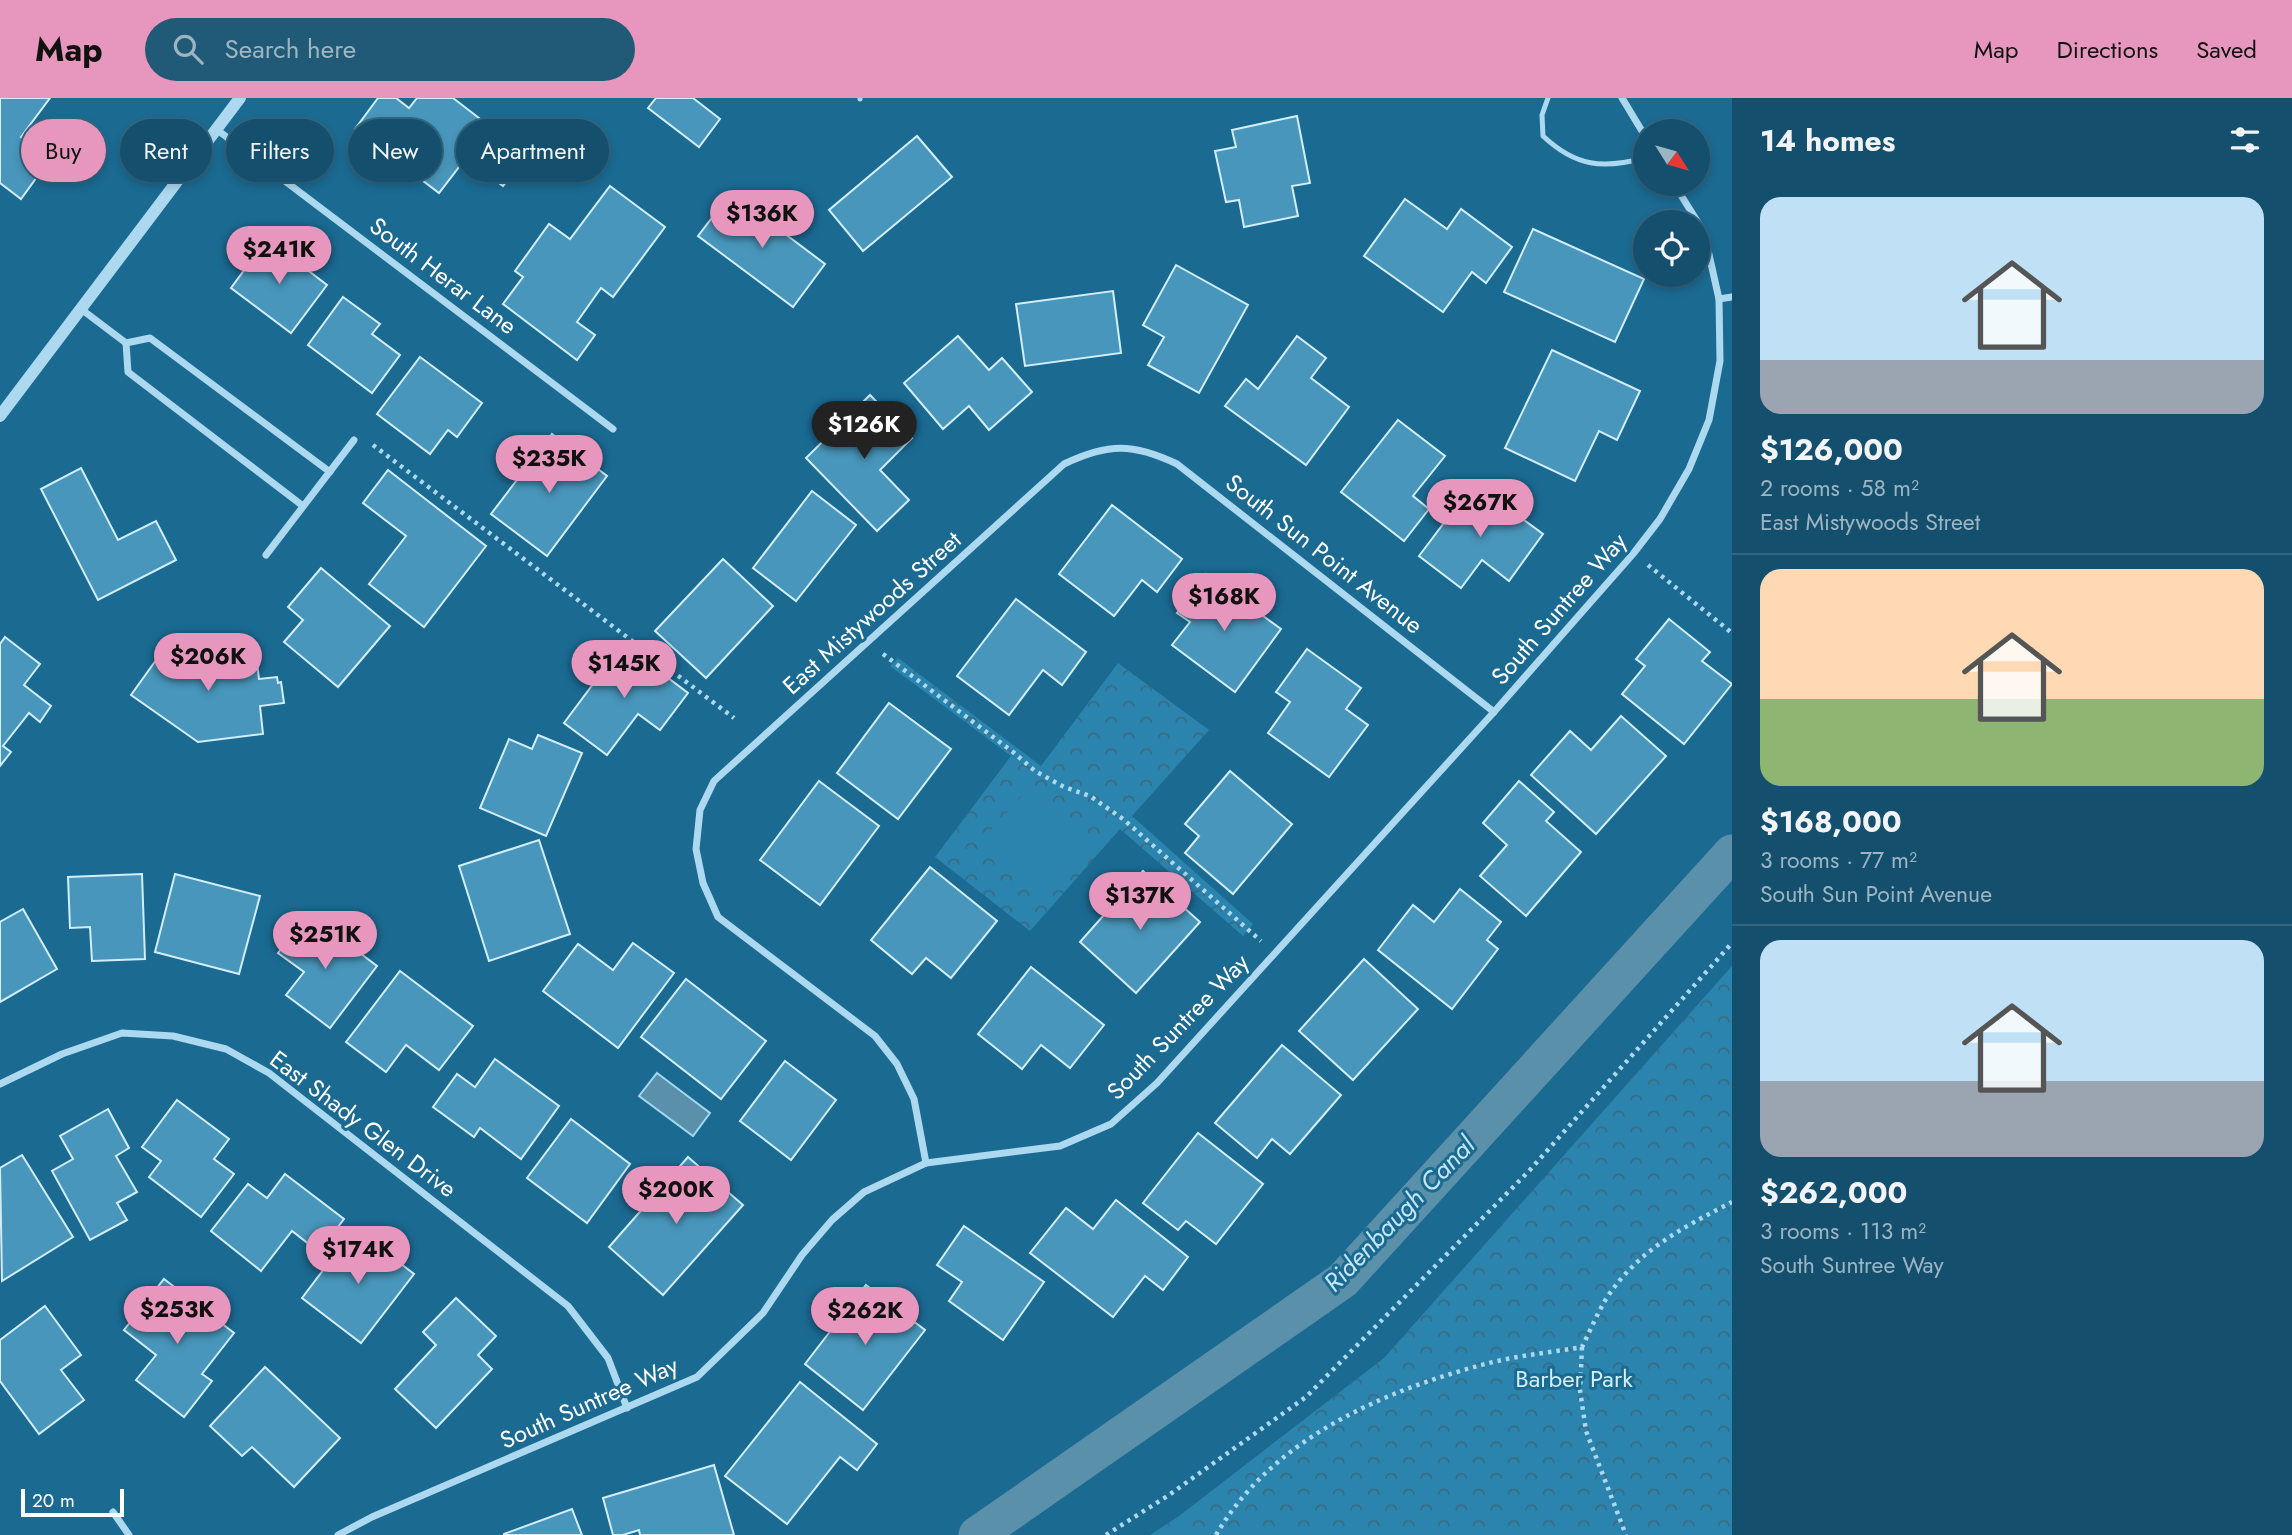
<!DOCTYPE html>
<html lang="en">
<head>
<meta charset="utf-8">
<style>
  body { margin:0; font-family:Jost,sans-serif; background:#215a76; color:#f1f3f6; height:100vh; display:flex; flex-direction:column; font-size:26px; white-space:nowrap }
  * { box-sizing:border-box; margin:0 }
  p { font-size:23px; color:#9db5c2 }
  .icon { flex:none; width:38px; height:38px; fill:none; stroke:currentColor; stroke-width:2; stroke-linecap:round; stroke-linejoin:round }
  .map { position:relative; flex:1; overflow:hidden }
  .details { display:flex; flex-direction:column; background:#14506e; width:560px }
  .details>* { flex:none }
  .top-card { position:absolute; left:21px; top:21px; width:665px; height:63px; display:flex; gap:14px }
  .needle { width:46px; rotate:127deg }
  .tools { position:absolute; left:1633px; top:21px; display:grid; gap:14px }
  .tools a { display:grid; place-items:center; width:77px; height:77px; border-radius:50%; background:#14506e; box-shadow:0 4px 10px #0003,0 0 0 2px #336781; font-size:35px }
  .scale { position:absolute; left:21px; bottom:18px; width:103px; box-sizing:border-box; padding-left:7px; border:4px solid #fff; border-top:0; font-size:19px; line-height:24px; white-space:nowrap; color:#fff; -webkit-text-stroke:5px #1b6a92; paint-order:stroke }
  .price { position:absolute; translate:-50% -60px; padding:0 16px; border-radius:24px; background:#e797bd; color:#111; font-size:23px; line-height:46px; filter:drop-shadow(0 2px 4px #0008) }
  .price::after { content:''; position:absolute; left:50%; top:42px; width:21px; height:16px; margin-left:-10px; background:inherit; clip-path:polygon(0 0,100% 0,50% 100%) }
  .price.on { background:#222; color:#fff }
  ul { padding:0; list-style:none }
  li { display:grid; align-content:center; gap:14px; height:371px; padding:0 28px }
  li+li { border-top:2px solid #336781 }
  li span { display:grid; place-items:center; height:217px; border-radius:21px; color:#555 }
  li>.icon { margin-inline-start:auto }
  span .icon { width:126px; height:126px; fill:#fffc; stroke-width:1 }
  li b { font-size:30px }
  h2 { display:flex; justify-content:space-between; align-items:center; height:84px; padding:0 28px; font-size:30px }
  .pill { padding:0 24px; border-radius:32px; background:#14506e; box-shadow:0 4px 10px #0003,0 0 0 2px #336781; font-size:24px; line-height:63px }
  .pill.on { background:#e797bd; color:#111 }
  header { display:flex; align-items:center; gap:42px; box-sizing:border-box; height:98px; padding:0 35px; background:#e797bd; color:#111 }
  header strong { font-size:33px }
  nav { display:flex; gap:38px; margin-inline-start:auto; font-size:24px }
  .search { width:490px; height:63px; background:#215a76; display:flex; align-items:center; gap:18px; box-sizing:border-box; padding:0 24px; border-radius:38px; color:#9db5c2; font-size:26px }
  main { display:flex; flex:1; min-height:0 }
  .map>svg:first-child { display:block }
</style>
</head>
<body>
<header>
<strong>Map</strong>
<div class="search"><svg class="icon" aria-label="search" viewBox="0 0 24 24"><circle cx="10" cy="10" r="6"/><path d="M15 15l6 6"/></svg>Search here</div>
<nav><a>Map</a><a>Directions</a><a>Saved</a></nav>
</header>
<main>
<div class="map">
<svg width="1732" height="1437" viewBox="0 0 1732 1437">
  <defs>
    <pattern id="forest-crowns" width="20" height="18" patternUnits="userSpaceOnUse" patternTransform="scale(1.75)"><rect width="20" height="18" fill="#2b84ae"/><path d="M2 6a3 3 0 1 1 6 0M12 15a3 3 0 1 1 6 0" fill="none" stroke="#3a6b82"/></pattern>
  </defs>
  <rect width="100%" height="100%" fill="#1b6a92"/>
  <g fill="url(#forest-crowns)">
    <path d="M898,560L1041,668L1118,565L1209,632L1132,718L1253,826L1243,838L1120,731L1030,833L935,759L1011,658L890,568Z"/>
    <path d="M1732,868V1437H1150L1179,1418L1384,1260Z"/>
  </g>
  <path fill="#2b84ae" d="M1025,694L1091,752L1052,797L985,739Z"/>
  <path fill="#5b90ab" stroke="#9fd8f1" stroke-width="2" d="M657,975L710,1015L693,1038L639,998Z"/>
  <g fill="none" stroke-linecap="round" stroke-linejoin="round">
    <path stroke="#5b90ab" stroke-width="37" d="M977,1437L1343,1182L1732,755"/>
  </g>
  <g fill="#4896bb" stroke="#d2eefa" stroke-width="2">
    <path d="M0,0H50L21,39L50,61L21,101L0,85Z"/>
    <path d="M378,0H396L409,10L417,0H453L527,57L503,88L466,60L439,95L355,31Z"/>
    <path d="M656,0H693L720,21L699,49L648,10Z"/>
    <path d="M1297,18L1310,85L1292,88L1298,118L1244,129L1239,102L1226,104L1215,53L1236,49L1232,32Z"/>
    <path d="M917,38L952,79L863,153L829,112Z"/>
    <path d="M610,88L665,129L613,199L601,190L577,224L595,237L577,262L503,206L523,179L515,173L549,126L570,141Z"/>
    <path d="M731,95L825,166L793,209L698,138Z"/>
    <path d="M1405,101L1447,131L1461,111L1512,149L1486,185L1472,174L1443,214L1364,158Z"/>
    <path d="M1533,131L1644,181L1615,244L1504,194Z"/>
    <path d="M267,141L327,187L291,235L231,190Z"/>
    <path d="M1176,167L1248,207L1199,295L1148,267L1164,239L1143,227Z"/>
    <path d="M1113,193L1121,255L1025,268L1016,206Z"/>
    <path d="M343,199L380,226L372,236L400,257L372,295L308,247Z"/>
    <path d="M958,238L989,272L1002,260L1032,294L989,332L969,308L943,331L904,285Z"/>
    <path d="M1297,238L1326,260L1311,280L1349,309L1306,367L1225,308L1246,281L1258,291Z"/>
    <path d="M1552,252L1640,293L1617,342L1599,333L1575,383L1505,350Z"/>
    <path d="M420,259L482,305L457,339L448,332L430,356L377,316Z"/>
    <path d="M870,297L912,340L880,372L909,402L877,433L806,360Z"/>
    <path d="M1398,322L1445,358L1413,398L1429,411L1404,443L1341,394Z"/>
    <path d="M552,336L607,378L547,458L491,416Z"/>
    <path d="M81,370L118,442L156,423L176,462L98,502L41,391Z"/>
    <path d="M388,372L486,448L424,529L369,486L406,438L363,405Z"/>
    <path d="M1474,385L1543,436L1509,483L1482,462L1461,490L1419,458Z"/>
    <path d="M812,393L856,427L796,503L753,470Z"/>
    <path d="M1112,407L1182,461L1157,494L1142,482L1114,518L1059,476Z"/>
    <path d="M723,461L773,508L706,580L655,533Z"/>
    <path d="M321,470L390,528L338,589L284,544L303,522L288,509Z"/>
    <path d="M1206,476L1281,531L1235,594L1172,547L1190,524L1177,515Z"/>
    <path d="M1016,501L1086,554L1062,587L1043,572L1009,617L957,578Z"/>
    <path d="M1669,521L1710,554L1702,563L1732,586L1684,646L1622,596L1645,568L1636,561Z"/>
    <path d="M5,539L40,566L24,587L51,608L40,624L29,615L3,648L11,654L0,668V546Z"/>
    <path d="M172,540L205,564L218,562L217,555L237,553L238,559L256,556L259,581L277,579L278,585L281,584L284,605L260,608L263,636L198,644L131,597Z"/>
    <path d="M623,546L688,595L660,632L638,616L607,657L564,625Z"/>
    <path d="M1307,551L1361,590L1346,611L1368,627L1329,679L1268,635L1290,604L1276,594Z"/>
    <path d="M889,605L951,651L898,721L837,675Z"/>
    <path d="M1621,618L1666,658L1596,736L1531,677L1570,633L1591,652Z"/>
    <path d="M538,637L582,655L546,738L480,710L509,641L532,651Z"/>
    <path d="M1230,673L1292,726L1233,796L1185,755L1199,738L1185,726Z"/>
    <path d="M819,683L879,728L820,807L760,762Z"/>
    <path d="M1519,683L1554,714L1546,723L1581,754L1526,818L1480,778L1507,747L1483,725Z"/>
    <path d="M539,742L570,836L489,863L459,768Z"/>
    <path d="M930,769L997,823L951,880L926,860L912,876L871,842Z"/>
    <path d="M1143,773L1200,824L1136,895L1080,844Z"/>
    <path d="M142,776L145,861L92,863L90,829L70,830L68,779Z"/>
    <path d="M175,776L260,798L239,876L155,854Z"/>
    <path d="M1460,791L1501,824L1487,842L1498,851L1452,911L1378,852L1413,807L1434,824Z"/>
    <path d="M23,811L57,871L0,904V824Z"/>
    <path d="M308,816L377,868L330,930L286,897L304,874L278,855Z"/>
    <path d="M633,845L674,875L618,950L543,893L578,846L613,872Z"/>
    <path d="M1364,861L1418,911L1353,982L1299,933Z"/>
    <path d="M1031,869L1104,927L1070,970L1041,947L1022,971L978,936Z"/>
    <path d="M400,873L473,928L439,972L406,947L386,974L346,944Z"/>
    <path d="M686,881L766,943L721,1001L641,939Z"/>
    <path d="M1282,947L1341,997L1290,1056L1272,1041L1257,1060L1215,1025Z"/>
    <path d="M495,961L559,1008L521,1061L480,1030L474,1039L433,1009L457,976L475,989Z"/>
    <path d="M785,963L836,1002L791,1062L740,1023Z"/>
    <path d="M177,1002L229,1041L214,1061L234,1076L201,1119L149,1079L161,1063L142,1049Z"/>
    <path d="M108,1011L129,1050L116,1058L137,1094L117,1105L127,1122L90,1142L52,1073L73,1061L60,1038Z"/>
    <path d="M571,1021L630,1066L587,1125L527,1080Z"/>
    <path d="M1198,1035L1263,1086L1216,1146L1186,1123L1178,1132L1143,1105Z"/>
    <path d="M22,1057L73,1139L2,1183L0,1070Z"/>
    <path d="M688,1059L743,1107L663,1197L609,1149Z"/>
    <path d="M285,1076L344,1121L319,1154L292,1133L261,1173L211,1133L248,1086L267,1100Z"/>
    <path d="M1116,1102L1188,1159L1163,1192L1145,1178L1113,1219L1030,1155L1066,1110L1093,1131Z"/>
    <path d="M964,1128L1044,1184L1003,1242L949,1203L962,1184L937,1167Z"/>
    <path d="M355,1130L414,1176L361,1245L302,1200Z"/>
    <path d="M164,1181L234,1235L202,1276L212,1283L184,1319L136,1282L156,1257L124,1232Z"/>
    <path d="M866,1187L925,1232L863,1312L805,1266Z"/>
    <path d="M456,1200L496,1238L478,1257L492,1271L436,1330L395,1291L436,1247L423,1234Z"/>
    <path d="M45,1208L81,1257L61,1272L84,1302L39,1336L0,1283V1242Z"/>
    <path d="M265,1269L340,1340L294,1389L252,1349L242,1358L210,1328Z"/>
    <path d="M800,1284L877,1346L857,1372L840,1359L787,1426L725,1378Z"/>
    <path d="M714,1367L734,1437H640L639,1432L623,1437H613L603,1400Z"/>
    <path d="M572,1411L582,1437H504V1436Z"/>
  </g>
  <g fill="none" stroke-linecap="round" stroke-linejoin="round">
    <g stroke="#acd9ef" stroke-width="4.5" stroke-dasharray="3.5 5" stroke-linecap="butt">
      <path d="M373,347L734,620"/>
      <path d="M1648,467L1732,535"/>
      <path d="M883,556L1013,654L1035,673L1064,689L1090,698L1123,721L1261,843"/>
      <path d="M1582,1249L1580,1292L1586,1333L1626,1437"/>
      <path d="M1106,1437L1169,1397L1306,1299L1529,1073L1732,845"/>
      <path d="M1216,1437C1273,1339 1387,1291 1493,1264C1522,1257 1553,1254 1582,1249C1590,1233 1597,1216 1606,1201C1638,1152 1682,1130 1732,1104"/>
    </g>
    <g stroke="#acd9ef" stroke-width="5">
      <path d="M860,0V1"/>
      <path d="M1548,0L1542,17L1543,38C1576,69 1603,71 1645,60"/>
    </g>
    <g stroke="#acd9ef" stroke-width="7">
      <path d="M1622,0L1645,38"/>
      <path d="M216,31L613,331"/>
      <path d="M1719,201L1732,199"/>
      <path d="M81,211L126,245"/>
      <path d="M303,408L128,274L126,245L150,240L330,374"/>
      <path d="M266,457L354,342"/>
      <path d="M0,986L62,956L122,935L173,938L226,951L269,975L568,1208L608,1260L627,1310"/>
      <path d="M926,1065L914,1001L897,966L875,938L718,819L703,785L696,751L700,712L714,683L1064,366C1108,345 1133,345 1177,366L1494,614"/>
      <path d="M113,1414L129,1437"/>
      <path d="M338,1437L372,1419L697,1279L763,1215L802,1157L832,1122L864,1094L926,1065L1060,1048L1111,1026L1157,985L1494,614L1633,456L1660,421L1689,371L1709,322L1720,263L1719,201L1704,134L1674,86"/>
    </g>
    <path stroke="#acd9ef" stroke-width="12" d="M0,318L240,0"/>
  </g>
  <g text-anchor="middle" stroke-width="6" stroke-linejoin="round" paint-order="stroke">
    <g font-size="24" fill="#fff" stroke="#1b6a92">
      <text transform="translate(443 178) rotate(37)" y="8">South Herar Lane</text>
      <text transform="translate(1324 456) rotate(38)" y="8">South Sun Point Avenue</text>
      <text transform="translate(1559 511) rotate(-49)" y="8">South Suntree Way</text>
      <text transform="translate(872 515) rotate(-42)" y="8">East Mistywoods Street</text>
      <text transform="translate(1178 929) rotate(-46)" y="8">South Suntree Way</text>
      <text transform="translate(363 1026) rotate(37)" y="8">East Shady Glen Drive</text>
      <text transform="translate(589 1305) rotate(-24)" y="8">South Suntree Way</text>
    </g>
    <g font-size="24" fill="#d2eefa" stroke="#1b6a92">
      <text x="1574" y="1289">Barber Park</text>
    </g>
    <g font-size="26" font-style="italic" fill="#c3e6f7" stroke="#1b6a92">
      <text transform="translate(1399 1116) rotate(-46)" y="9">Ridenbaugh Canal</text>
    </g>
  </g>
</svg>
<div class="tools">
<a><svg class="needle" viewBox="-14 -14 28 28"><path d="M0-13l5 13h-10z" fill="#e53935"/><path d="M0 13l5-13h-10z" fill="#9db5c2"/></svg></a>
<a><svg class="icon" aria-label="locate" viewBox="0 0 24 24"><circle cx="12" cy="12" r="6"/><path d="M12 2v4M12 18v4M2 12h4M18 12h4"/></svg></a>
</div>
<div class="scale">20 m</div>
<b class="price" style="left:762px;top:152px">$136K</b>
<b class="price" style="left:279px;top:188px">$241K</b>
<b class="price on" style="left:864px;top:363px">$126K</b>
<b class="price" style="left:549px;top:397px">$235K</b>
<b class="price" style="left:1480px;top:441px">$267K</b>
<b class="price" style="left:1224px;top:535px">$168K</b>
<b class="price" style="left:208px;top:595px">$206K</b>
<b class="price" style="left:624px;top:602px">$145K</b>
<b class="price" style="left:1140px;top:834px">$137K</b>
<b class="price" style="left:325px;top:873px">$251K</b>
<b class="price" style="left:676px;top:1128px">$200K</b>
<b class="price" style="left:358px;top:1188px">$174K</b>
<b class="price" style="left:177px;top:1248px">$253K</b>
<b class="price" style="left:865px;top:1249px">$262K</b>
<div class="top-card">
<a class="pill on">Buy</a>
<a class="pill">Rent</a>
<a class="pill">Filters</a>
<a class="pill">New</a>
<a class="pill">Apartment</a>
</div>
</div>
<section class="details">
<h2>14 homes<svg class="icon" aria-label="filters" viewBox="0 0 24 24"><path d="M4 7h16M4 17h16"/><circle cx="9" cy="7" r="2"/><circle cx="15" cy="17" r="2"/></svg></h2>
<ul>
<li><span style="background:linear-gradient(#bfe0f5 75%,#9aa5b1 0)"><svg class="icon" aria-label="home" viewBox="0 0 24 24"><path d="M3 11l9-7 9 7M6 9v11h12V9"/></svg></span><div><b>$126,000</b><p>2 rooms · 58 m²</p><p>East Mistywoods Street</p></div></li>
<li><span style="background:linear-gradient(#ffd9b3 60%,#8fb573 0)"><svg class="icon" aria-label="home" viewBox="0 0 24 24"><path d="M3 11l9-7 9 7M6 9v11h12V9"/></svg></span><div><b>$168,000</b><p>3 rooms · 77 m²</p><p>South Sun Point Avenue</p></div></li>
<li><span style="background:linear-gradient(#bfe0f5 65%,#9aa5b1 0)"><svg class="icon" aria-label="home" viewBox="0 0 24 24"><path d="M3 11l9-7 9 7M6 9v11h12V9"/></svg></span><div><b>$262,000</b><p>3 rooms · 113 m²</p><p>South Suntree Way</p></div></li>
</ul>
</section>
</main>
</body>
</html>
